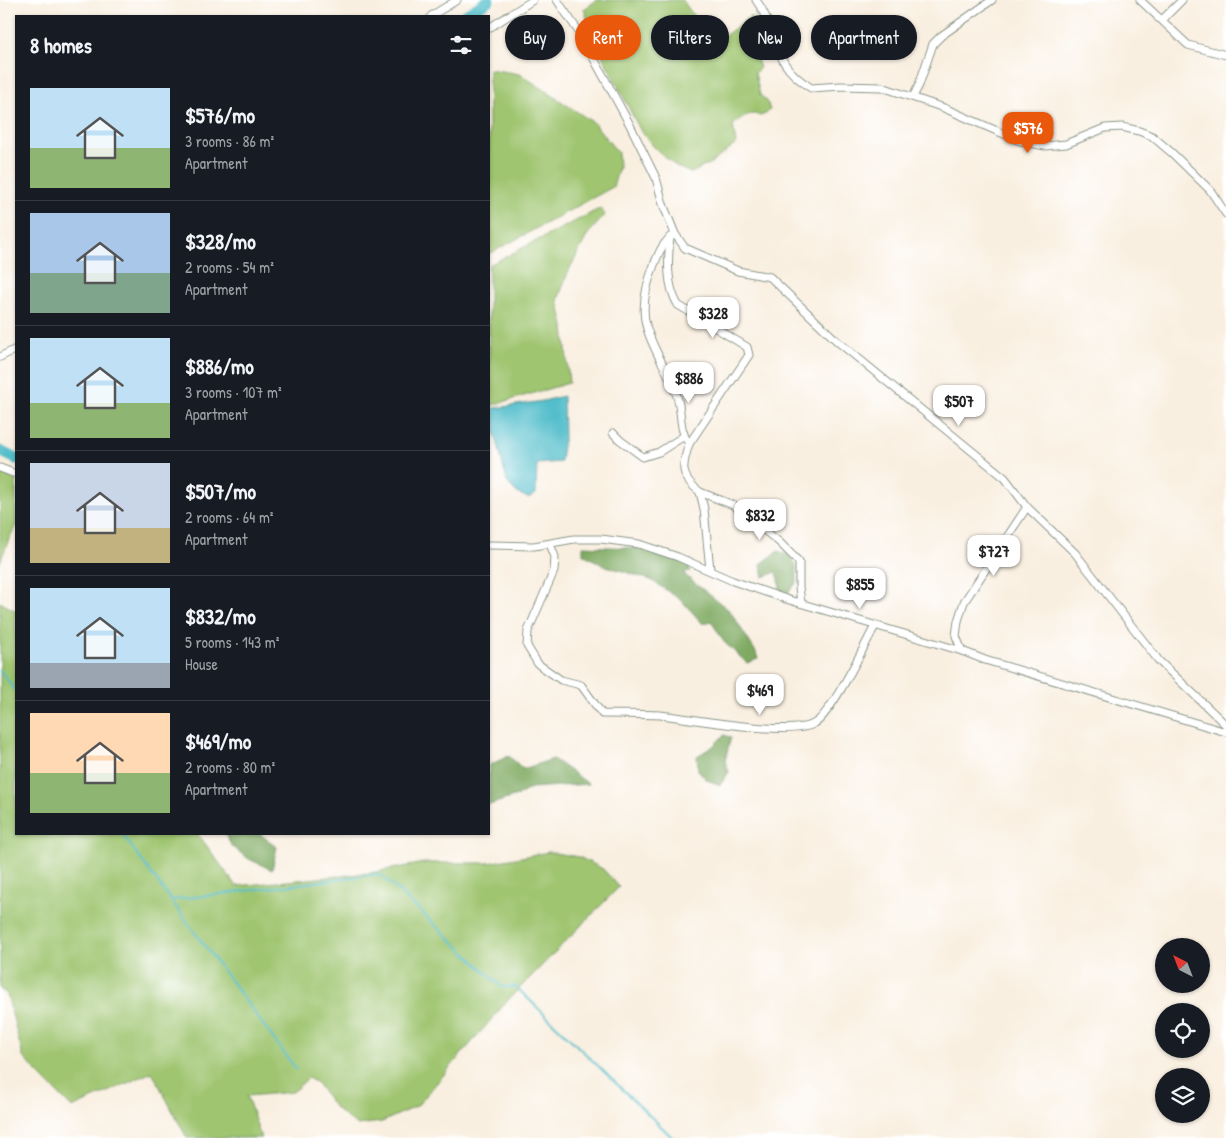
<!DOCTYPE html>
<html lang="en">
<head>
<meta charset="utf-8">
<style>
  body { margin:0; font-family:"Patrick Hand",sans-serif; background:#20242c; color:#f1f3f6; height:100vh; display:flex; flex-direction:column; font-size:19px; white-space:nowrap }
  * { box-sizing:border-box; margin:0 }
  p { font-size:16px; color:#9ea1a6 }
  .icon { flex:none; width:28px; height:28px; fill:none; stroke:currentColor; stroke-width:2; stroke-linecap:round; stroke-linejoin:round }
  .map { position:relative; flex:1; overflow:hidden }
  .drawer { position:absolute; left:15px; top:15px; width:475px; height:820px; display:flex; flex-direction:column; background:#171b24; border-radius:0px; box-shadow:0 1px 4px #0004 }
  .drawer>* { flex:none }
  .banner { position:absolute; left:505px; top:15px; width:475px; height:45px; display:flex; gap:10px }
  .needle { width:32px; rotate:318deg }
  .fabs { position:absolute; left:1155px; top:938px; display:grid; gap:10px }
  .fabs a { display:grid; place-items:center; width:55px; height:55px; border-radius:50%; background:#171b24; box-shadow:0 1px 4px #0004; font-size:25px }
  .price { position:absolute; translate:-50% -42px; padding:0 11px; border-radius:10px; background:#fff; color:#222; font-size:16px; line-height:32px; filter:drop-shadow(0 1px 2px #0008) }
  .price::after { content:''; position:absolute; left:50%; top:30px; width:15px; height:11px; margin-left:-8px; background:inherit; clip-path:polygon(0 0,100% 0,50% 100%) }
  .price.on { background:#ea580c; color:#fff }
  ul { padding:0; list-style:none }
  li { display:flex; align-items:center; gap:15px; height:125px; padding:0 15px }
  li+li { border-top:1px solid #363941 }
  li span { display:grid; place-items:center; flex:none; width:140px; height:100px; border-radius:0px; color:#555 }
  li>.icon { margin-inline-start:auto }
  span .icon { width:60px; height:60px; fill:#fffc; stroke-width:1 }
  li b { font-size:21px }
  h2 { display:flex; justify-content:space-between; align-items:center; height:60px; padding:0 15px; font-size:21px }
  .pill { padding:0 18px; border-radius:22px; background:#171b24; box-shadow:0 1px 4px #0004; font-size:18px; line-height:45px }
  .pill.on { background:#ea580c; color:#fff }
  .map>svg:first-child { display:block }
</style>
</head>
<body>
<div class="map">
<svg width="1226" height="1138" viewBox="0 0 1226 1138">
  <rect width="100%" height="100%" fill="#fff"/>
  <filter id="ink" filterUnits="userSpaceOnUse"><feTurbulence type="fractalNoise" baseFrequency=".02" numOctaves="2"/><feDisplacementMap in="SourceGraphic" scale="10" xChannelSelector="R" yChannelSelector="G"/><feConvolveMatrix kernelMatrix="1 2 1 2 8 2 1 2 1" color-interpolation-filters="sRGB"/></filter>
  <filter id="wash" filterUnits="userSpaceOnUse"><feTurbulence type="fractalNoise" baseFrequency=".0096" numOctaves="4" result="noise"/><feDisplacementMap in="SourceGraphic" scale="20" xChannelSelector="R" yChannelSelector="G"/><feGaussianBlur stdDeviation="1.12" result="paint"/><feColorMatrix in="noise" values="0 0 0 0 0 0 0 0 0 0 0 0 0 0 0 0 0 1.4 0 .05"/><feComposite in="paint" operator="in"/></filter>
  <g filter="url(#wash)">
    <rect width="100%" height="100%" fill="#f9efe0"/>
    <g fill="#9fc56f" stroke="#5f8152">
      <path d="M597,0H683C691,15 705,25 712,40L726,35L749,17H752L759,25L761,33L753,49L760,68L755,73L760,95L767,101L770,110L766,114L760,116C749,110 741,119 733,125L736,144L711,163L691,173L677,167L666,158L653,146L640,130L594,39L584,9Z"/>
      <path d="M489,69L520,74L594,123L618,153L619,167L613,187L489,254Z"/>
      <path d="M601,208L605,215L588,234L568,272L558,300L564,326L569,383L489,406V265Z"/>
      <path d="M0,472L16,481V525L9,539L0,562Z"/>
      <path d="M0,602L16,611V834H198L236,886L370,873L424,863H488L549,852L579,857L603,869L619,887L509,999L417,1106L382,1122L356,1125L335,1108L317,1083L308,1078L293,1092L247,1096L261,1138H187L152,1072L72,1108L23,1057L7,994L0,989Z"/>
    </g>
    <g fill="#7faa62" stroke="#4f744b">
      <path d="M583,546L636,548L656,553L688,564L690,571L684,572L686,576L730,611L756,652L758,659L747,663L724,642L711,621L703,624L681,600L651,580L603,565L583,554Z"/>
      <path d="M778,551C796,556 797,565 797,582L787,594H780L779,579L776,572L764,577L761,564Z"/>
      <path d="M724,735L731,737L725,761L729,772L720,785L707,780L698,770L697,756L712,747Z"/>
      <path d="M509,756L523,769L553,759L589,784L531,788L517,796L489,805V768L491,764Z"/>
      <path d="M225,834H260L277,847L272,870L249,859L232,847Z"/>
    </g>
    <path fill="#52becb" stroke="#387e80" d="M563,396L564,437L561,462L537,464L536,494L528,498L517,493L507,482L489,409L543,401Z"/>
    <g fill="none" stroke-linecap="round" stroke-linejoin="round">
      <g stroke="#52becb" stroke-width="2">
        <path d="M0,670L16,692"/>
        <path d="M122,834L296,1069"/>
        <path d="M171,900L380,874L502,987H516L673,1138"/>
      </g>
      <g stroke="#52becb" stroke-width="11">
        <path d="M464,16L489,0"/>
        <path d="M0,451L16,459"/>
      </g>
    </g>
  </g>
  <g filter="url(#ink)">
    <g fill="none" stroke-linecap="round" stroke-linejoin="round">
      <defs>
        <g id="minor">
          <path d="M557,0L581,35L630,125L656,178L663,204L675,234L685,248L738,271L770,277L837,341L1005,478L1027,507L1075,553L1159,661L1226,725"/>
          <path d="M756,0C770,18 773,44 785,64C791,74 802,82 811,88L841,86L882,87L944,108L1020,141L1045,146L1066,144L1105,128L1122,127L1139,131L1152,136L1172,153L1210,190L1226,214"/>
          <path d="M1140,0L1188,45L1226,55"/>
          <path d="M431,16L457,0"/>
          <path d="M1158,18L1163,19L1182,0"/>
          <path d="M489,28L533,0"/>
          <path d="M913,97L919,85L933,44L941,36L992,0"/>
          <path d="M675,234C663,242 659,252 654,265C647,283 641,306 646,325C652,350 671,374 678,400C682,416 679,430 689,444C682,466 679,476 700,492L704,509L710,570"/>
          <path d="M670,237C668,259 666,285 678,305L747,347L749,355L689,444"/>
          <path d="M0,357L16,349"/>
          <path d="M613,433L620,440L643,457L659,452L684,436"/>
          <path d="M0,468L16,474"/>
          <path d="M700,492L733,505L779,542L799,562V587L801,603"/>
          <path d="M550,544L555,557L554,571L528,631L527,646L538,664L561,680L581,685L602,714C621,714 641,714 660,715C691,718 792,738 815,723C832,713 864,646 875,626"/>
          <path d="M489,545L534,546L574,539H601L639,544L678,557L733,581L786,599L962,651L985,660L1226,732"/>
          <path d="M962,651L956,636L958,621L964,602L1027,507"/>
        </g>
      </defs>
      <use href="#minor" stroke="#8c968a" stroke-width="9"/>
      <use href="#minor" stroke="#fff" stroke-width="7"/>
    </g>
  </g>
</svg>
<div class="fabs">
<a><svg class="needle" viewBox="-14 -14 28 28"><path d="M0-13l5 13h-10z" fill="#e53935"/><path d="M0 13l5-13h-10z" fill="#9ea1a6"/></svg></a>
<a><svg class="icon" aria-label="locate" viewBox="0 0 24 24"><circle cx="12" cy="12" r="6"/><path d="M12 2v4M12 18v4M2 12h4M18 12h4"/></svg></a>
<a><svg class="icon" aria-label="layers" viewBox="0 0 24 24"><path d="M12 4l9 5-9 5-9-5zM3 14l9 5 9-5"/></svg></a>
</div>
<b class="price on" style="left:1028px;top:154px">$576</b>
<b class="price" style="left:713px;top:339px">$328</b>
<b class="price" style="left:689px;top:404px">$886</b>
<b class="price" style="left:959px;top:427px">$507</b>
<b class="price" style="left:760px;top:541px">$832</b>
<b class="price" style="left:994px;top:577px">$727</b>
<b class="price" style="left:860px;top:610px">$855</b>
<b class="price" style="left:760px;top:716px">$469</b>
<div class="banner">
<a class="pill">Buy</a>
<a class="pill on">Rent</a>
<a class="pill">Filters</a>
<a class="pill">New</a>
<a class="pill">Apartment</a>
</div>
<section class="drawer">
<h2>8 homes<svg class="icon" aria-label="filters" viewBox="0 0 24 24"><path d="M4 7h16M4 17h16"/><circle cx="9" cy="7" r="2"/><circle cx="15" cy="17" r="2"/></svg></h2>
<ul>
<li><span style="background:linear-gradient(#bfe0f5 60%,#8fb573 0)"><svg class="icon" aria-label="home" viewBox="0 0 24 24"><path d="M3 11l9-7 9 7M6 9v11h12V9"/></svg></span><div><b>$576/mo</b><p>3 rooms · 86 m²</p><p>Apartment</p></div></li>
<li><span style="background:linear-gradient(#a9c7e8 60%,#7fa58c 0)"><svg class="icon" aria-label="home" viewBox="0 0 24 24"><path d="M3 11l9-7 9 7M6 9v11h12V9"/></svg></span><div><b>$328/mo</b><p>2 rooms · 54 m²</p><p>Apartment</p></div></li>
<li><span style="background:linear-gradient(#bfe0f5 65%,#8fb573 0)"><svg class="icon" aria-label="home" viewBox="0 0 24 24"><path d="M3 11l9-7 9 7M6 9v11h12V9"/></svg></span><div><b>$886/mo</b><p>3 rooms · 107 m²</p><p>Apartment</p></div></li>
<li><span style="background:linear-gradient(#c9d6e8 65%,#c2b280 0)"><svg class="icon" aria-label="home" viewBox="0 0 24 24"><path d="M3 11l9-7 9 7M6 9v11h12V9"/></svg></span><div><b>$507/mo</b><p>2 rooms · 64 m²</p><p>Apartment</p></div></li>
<li><span style="background:linear-gradient(#bfe0f5 75%,#9aa5b1 0)"><svg class="icon" aria-label="home" viewBox="0 0 24 24"><path d="M3 11l9-7 9 7M6 9v11h12V9"/></svg></span><div><b>$832/mo</b><p>5 rooms · 143 m²</p><p>House</p></div></li>
<li><span style="background:linear-gradient(#ffd9b3 60%,#8fb573 0)"><svg class="icon" aria-label="home" viewBox="0 0 24 24"><path d="M3 11l9-7 9 7M6 9v11h12V9"/></svg></span><div><b>$469/mo</b><p>2 rooms · 80 m²</p><p>Apartment</p></div></li>
</ul>
</section>
</div>
</body>
</html>
